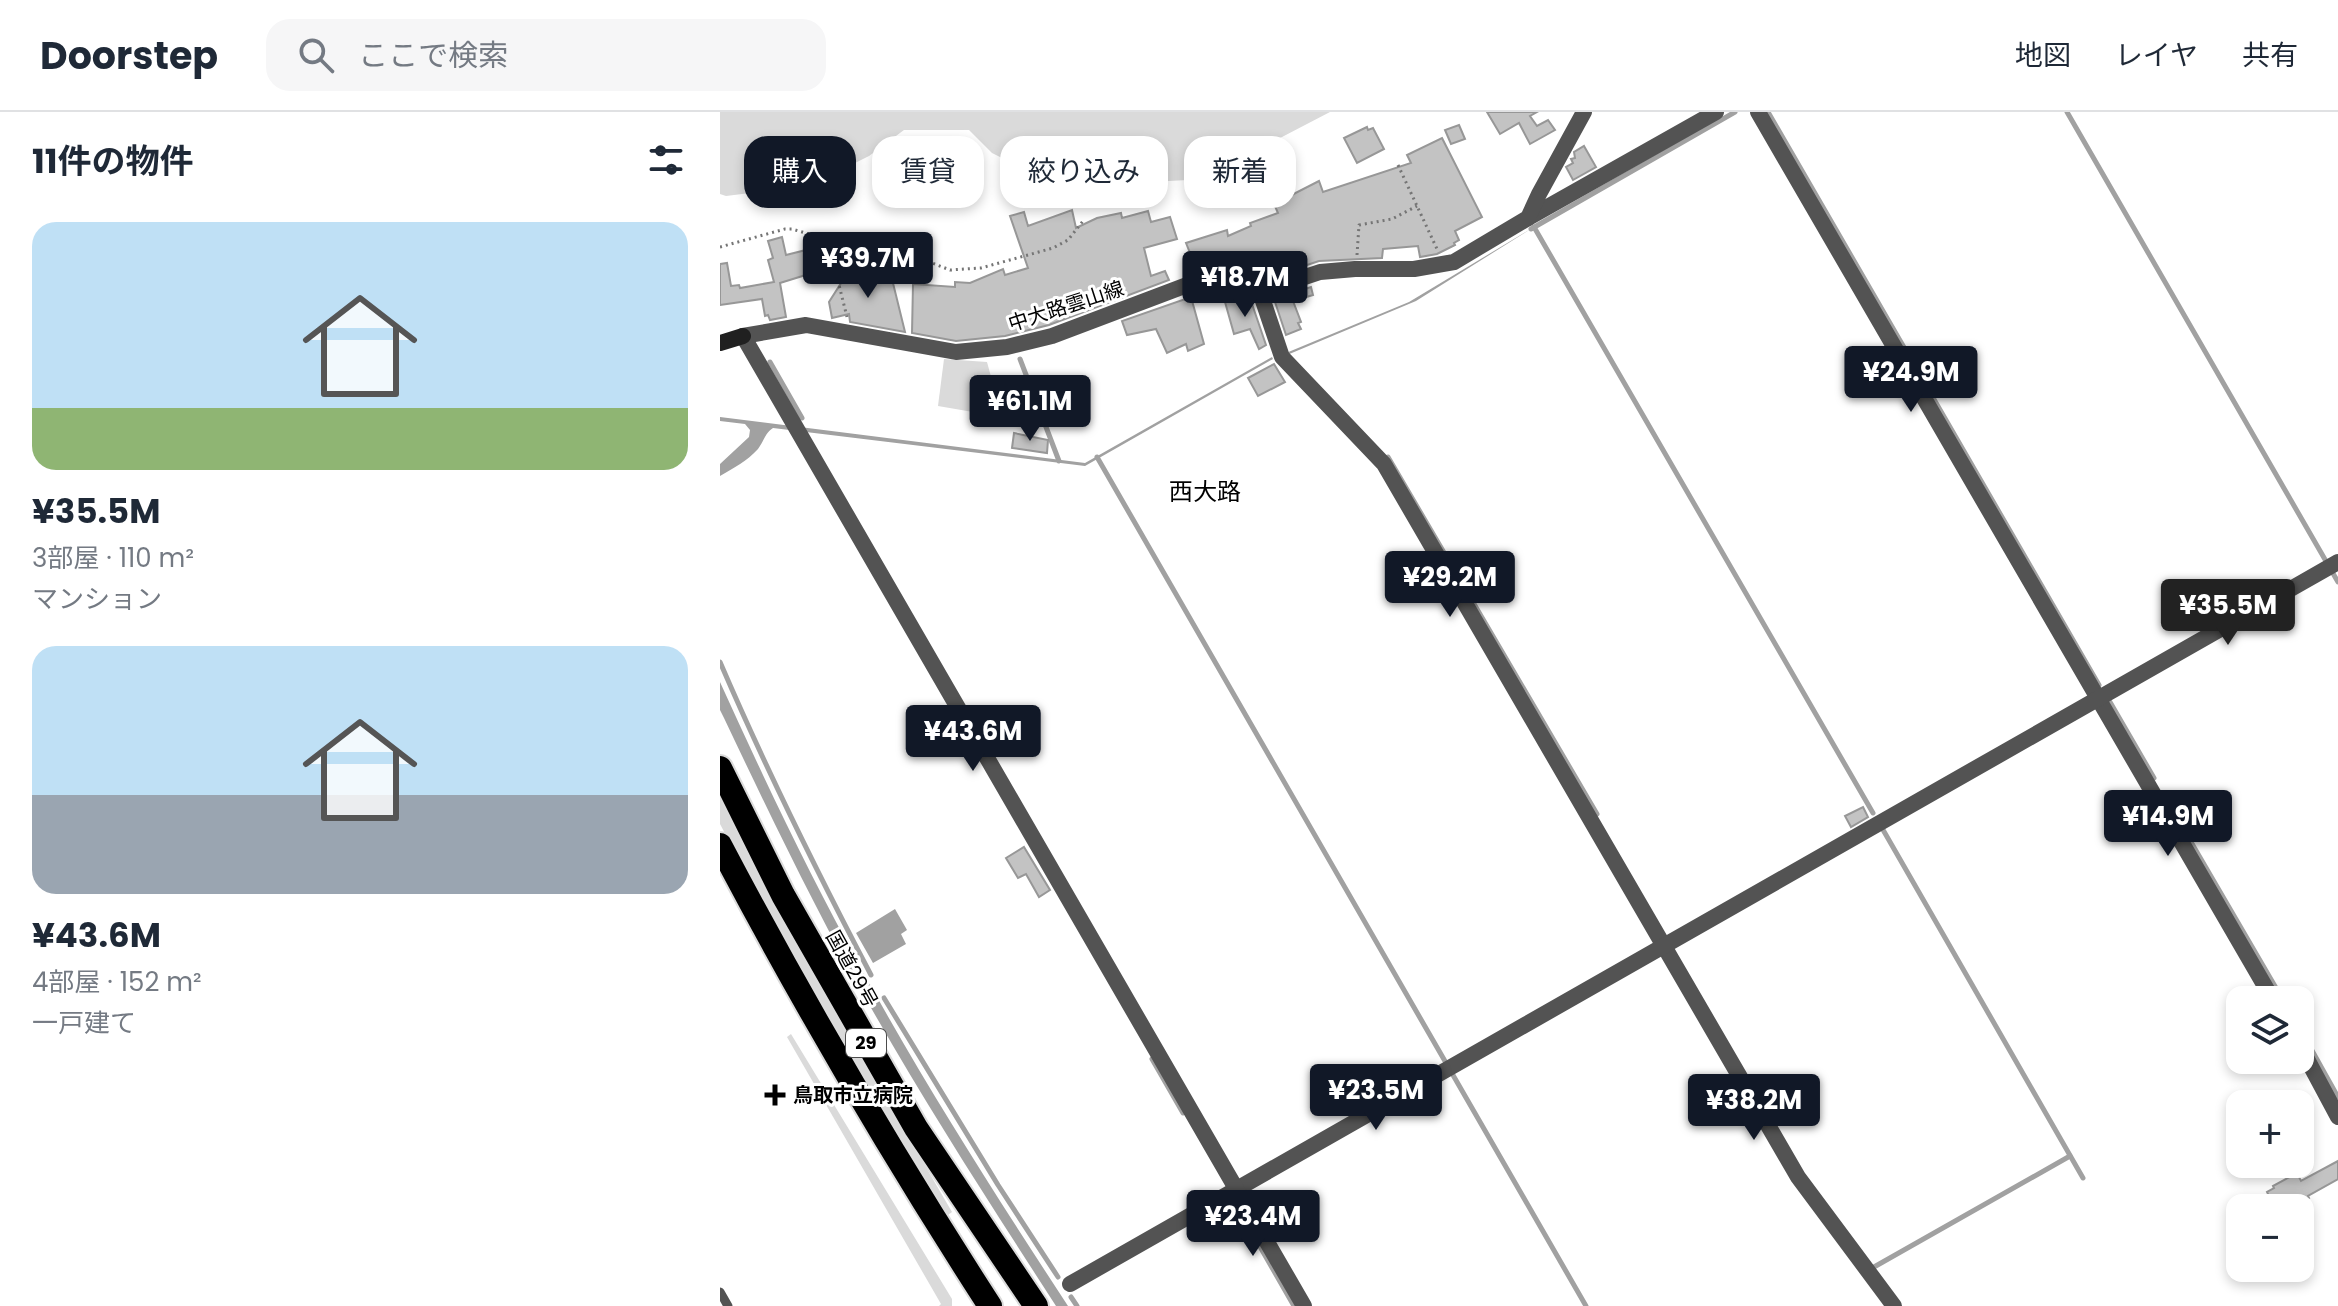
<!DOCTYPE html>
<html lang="ja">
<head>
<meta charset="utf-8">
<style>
  body { margin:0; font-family:Poppins,"Noto Sans JP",sans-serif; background:#f6f6f7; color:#1f2937; height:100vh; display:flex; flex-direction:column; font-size:30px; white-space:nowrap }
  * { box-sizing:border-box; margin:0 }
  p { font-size:26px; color:#747a83 }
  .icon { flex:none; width:44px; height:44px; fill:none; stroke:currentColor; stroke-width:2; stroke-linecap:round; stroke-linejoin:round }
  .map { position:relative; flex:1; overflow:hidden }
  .panel { display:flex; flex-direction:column; background:#fff; width:720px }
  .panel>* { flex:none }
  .guide { position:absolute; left:24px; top:24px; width:760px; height:72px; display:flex; gap:16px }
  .buttons { position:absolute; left:1506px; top:874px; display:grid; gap:16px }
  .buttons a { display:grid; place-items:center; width:88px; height:88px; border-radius:16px; background:#fff; box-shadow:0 4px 12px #0003; font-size:40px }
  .price { position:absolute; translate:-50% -68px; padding:0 18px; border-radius:8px; background:#111827; color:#fff; font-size:26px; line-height:52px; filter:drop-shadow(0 2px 4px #0008) }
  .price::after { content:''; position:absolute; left:50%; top:48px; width:24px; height:18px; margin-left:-12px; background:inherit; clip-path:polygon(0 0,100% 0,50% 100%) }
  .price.on { background:#222; color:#fff }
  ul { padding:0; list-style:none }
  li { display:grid; align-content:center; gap:16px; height:424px; padding:0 32px }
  li span { display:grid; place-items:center; height:248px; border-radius:24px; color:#555 }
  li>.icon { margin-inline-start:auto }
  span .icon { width:144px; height:144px; fill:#fffc; stroke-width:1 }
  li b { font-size:34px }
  h2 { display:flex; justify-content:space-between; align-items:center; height:96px; padding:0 32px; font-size:34px }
  .chip { padding:0 28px; border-radius:24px; background:#fff; box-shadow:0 4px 12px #0003; font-size:28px; line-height:72px }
  .chip.on { background:#111827; color:#fff }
  header { display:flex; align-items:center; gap:48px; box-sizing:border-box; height:112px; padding:0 40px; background:#fff; border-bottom:2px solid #e0e1e3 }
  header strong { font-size:38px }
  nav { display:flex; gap:44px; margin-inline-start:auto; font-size:28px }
  .search { width:560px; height:72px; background:#f6f6f7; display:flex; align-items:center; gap:20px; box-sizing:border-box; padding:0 28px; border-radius:24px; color:#747a83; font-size:30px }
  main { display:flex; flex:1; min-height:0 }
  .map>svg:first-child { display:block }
</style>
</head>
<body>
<header>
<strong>Doorstep</strong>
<div class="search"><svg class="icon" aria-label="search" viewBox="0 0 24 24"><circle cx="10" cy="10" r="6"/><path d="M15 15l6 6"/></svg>ここで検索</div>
<nav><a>地図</a><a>レイヤ</a><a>共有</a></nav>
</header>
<main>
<section class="panel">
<h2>11件の物件<svg class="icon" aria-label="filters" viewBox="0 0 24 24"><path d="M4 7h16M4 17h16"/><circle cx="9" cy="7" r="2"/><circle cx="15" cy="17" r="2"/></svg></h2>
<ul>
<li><span style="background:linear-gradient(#bfe0f5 75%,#8fb573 0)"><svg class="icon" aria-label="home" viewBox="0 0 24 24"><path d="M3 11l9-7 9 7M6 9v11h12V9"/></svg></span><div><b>¥35.5M</b><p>3部屋 · 110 m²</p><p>マンション</p></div></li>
<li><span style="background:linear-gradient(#bfe0f5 60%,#9aa5b1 0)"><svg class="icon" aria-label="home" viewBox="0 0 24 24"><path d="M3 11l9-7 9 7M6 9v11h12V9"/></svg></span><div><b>¥43.6M</b><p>4部屋 · 152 m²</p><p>一戸建て</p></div></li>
</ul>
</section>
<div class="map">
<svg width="1618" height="1194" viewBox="0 0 1618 1194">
  <rect width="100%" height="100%" fill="#fff"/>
  <g fill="#dadada">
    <path d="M0,0H610L497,59L468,68L429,70L356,57L312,61L272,41L249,18H184L149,44L109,64L61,77L6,84L0,82Z"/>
    <path d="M224,247L267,250L282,305L218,294Z"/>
    <path d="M0,678L89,853L232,1100L228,1103L196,1060L77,858L0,712Z"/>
    <path d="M71,922L232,1187V1194H219L221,1192L67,925Z"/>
  </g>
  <g fill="#a1a1a1">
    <path d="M814,115L696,189L567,243L566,241L689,190Z"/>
    <path d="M552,245L553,247L365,354L53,316C45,321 44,329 38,337C27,349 14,356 0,364V352L29,325L30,318L25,312L0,309V305L365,351Z"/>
    <path d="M0,570C44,667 90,764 142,858C205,973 276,1084 348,1194H336C272,1095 208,996 150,894C97,801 50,703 4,606L0,598Z"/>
    <path d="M175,797L187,818L181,822L186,832L153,851L136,821Z"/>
  </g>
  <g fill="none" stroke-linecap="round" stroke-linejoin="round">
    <g stroke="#a1a1a1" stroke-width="5">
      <path d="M1048,0L1379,573"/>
      <path d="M1347,0L1618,470"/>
      <path d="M814,115L1153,701"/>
      <path d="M811,117L1015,0"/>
      <path d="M300,247L339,349"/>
      <path d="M50,250L82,306"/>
      <path d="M377,345L866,1194"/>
      <path d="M668,345L877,702"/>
      <path d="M0,550C46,657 97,760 151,863"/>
      <path d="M1390,590L1434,666"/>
      <path d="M1162,716L1363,1066"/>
      <path d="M1471,730L1563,888"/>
      <path d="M164,886L278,1073L338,1165"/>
      <path d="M1580,917L1618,985"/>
      <path d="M432,947L463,1001"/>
      <path d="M527,1112L574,1194"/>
      <path d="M1154,1155L1350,1044"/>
      <path d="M351,1185L357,1194"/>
    </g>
  </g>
  <g fill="#c3c3c3" stroke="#979797" stroke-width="2">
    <path d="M767,0H817L810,4L817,14L828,8L835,18L810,32L799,11L780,22Z"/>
    <path d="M739,13L745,27L731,32L725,18Z"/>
    <path d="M647,15L648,18L653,16L664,37L637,51L624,26Z"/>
    <path d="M722,26L762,105L735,119L739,128L734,131L735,133L717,142L700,145L698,134L663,137L662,146L599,149L566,160L521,163L478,161L466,131L507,118L508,124L531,114L530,111L558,101L554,92L599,69L603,80L691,51L687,43Z"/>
    <path d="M864,34L876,55L853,68L846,55L853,51L851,47L855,46L854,40Z"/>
    <path d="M352,98L356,116L377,106L401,101L402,106L428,99L431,110L450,105L457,127L424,136L431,164L445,159L449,168L329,213L285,224L236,229L192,221L193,172L235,175V170L250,171L283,157L285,163L308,156L290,104L304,100L308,114Z"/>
    <path d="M62,125L66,143L86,138L89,145L100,143L105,157L60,171L66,205L50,208L48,203L45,204L42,187L0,193V152L7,151L11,174L19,173L20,176L54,170L48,148L53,146L48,129Z"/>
    <path d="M145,153L147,165L167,161L169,168L172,167L185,220L130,210L129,202L112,206L109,190L132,154Z"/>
    <path d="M591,175L593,183L573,189L581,210L578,211L581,217L566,223L554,187Z"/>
    <path d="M471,185L484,232L468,239L466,232L447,241L436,217L407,223L402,209Z"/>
    <path d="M520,186L531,189L546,233L539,237L530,217L514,222L505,190Z"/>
    <path d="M554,252L565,270L538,284L528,266Z"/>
    <path d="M294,321L328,328L327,341L292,336Z"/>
    <path d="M1143,695L1148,705L1131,715L1125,704Z"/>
    <path d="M304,735L330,778L319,785L306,762L298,766L286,746Z"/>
    <path d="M1618,1049V1067L1588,1084L1589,1086L1569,1096H1535L1551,1088L1547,1080L1554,1076L1553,1074L1577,1061L1581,1069Z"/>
  </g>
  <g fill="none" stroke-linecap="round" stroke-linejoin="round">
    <defs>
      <g id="highway">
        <path d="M0,656L63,783L196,1016L316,1194"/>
        <path d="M0,733C83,891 173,1044 270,1194"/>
      </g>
    </defs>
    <use href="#highway" stroke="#dbdbdb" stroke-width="28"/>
    <g stroke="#757575" stroke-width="3" stroke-dasharray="2 4" stroke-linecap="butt">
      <path d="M678,53L717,137"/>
      <path d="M0,135L65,117H72L99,125L116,161L127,205"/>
      <path d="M637,143L639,113L672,107L697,94"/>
      <path d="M117,162L129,150L202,147L230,158L261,156L333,136L348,128L363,109"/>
    </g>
    <path stroke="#535353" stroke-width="9" d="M0,1180L8,1194"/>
    <g stroke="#535353" stroke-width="16">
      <path d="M1038,0L1553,888"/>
      <path d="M808,106L996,0"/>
      <path d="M540,180L562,245L664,352L1078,1065L1174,1194"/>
      <path d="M1580,934L1618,1005"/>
      <path d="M350,1172L1618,450"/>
      <path d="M584,1194L23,224L86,213L236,240L287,235L332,224L467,173L493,171L516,173L540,180L600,160L635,157H694L734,150L808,106L819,82L864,0"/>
    </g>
    <path stroke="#202020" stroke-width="16" d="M0,231L23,224"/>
    <use href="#highway" stroke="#000" stroke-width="24"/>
  </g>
  <path fill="#000" stroke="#fff" stroke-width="3" d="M51 971h8v8h8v8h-8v8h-8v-8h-8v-8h8z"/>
  <g text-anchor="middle" stroke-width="6" stroke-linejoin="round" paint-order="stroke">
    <rect fill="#fff" stroke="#4c4c4c" stroke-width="2" x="126" y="917" width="40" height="28" rx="6"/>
    <g font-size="18" font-weight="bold" fill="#000">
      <text x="146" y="937">29</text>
    </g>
    <g font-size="20" fill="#000" stroke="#fff">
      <text transform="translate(346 194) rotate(-18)" y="7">中大路雲山線</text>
      <text transform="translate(132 857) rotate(61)" y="7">国道29号</text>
    </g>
    <g font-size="20" font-weight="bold" fill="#000" stroke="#fff" text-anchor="start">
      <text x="73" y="990">鳥取市立病院</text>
    </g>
    <g font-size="24" fill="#000" stroke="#fff">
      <text x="485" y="388">西大路</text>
    </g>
  </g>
</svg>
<div class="buttons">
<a><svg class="icon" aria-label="layers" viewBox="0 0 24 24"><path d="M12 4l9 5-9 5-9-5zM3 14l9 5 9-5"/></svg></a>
<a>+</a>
<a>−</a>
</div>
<b class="price" style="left:148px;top:188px">¥39.7M</b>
<b class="price" style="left:525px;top:207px">¥18.7M</b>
<b class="price" style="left:1191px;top:302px">¥24.9M</b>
<b class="price" style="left:310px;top:331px">¥61.1M</b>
<b class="price" style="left:730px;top:507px">¥29.2M</b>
<b class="price on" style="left:1508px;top:535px">¥35.5M</b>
<b class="price" style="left:253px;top:661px">¥43.6M</b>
<b class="price" style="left:1448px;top:746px">¥14.9M</b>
<b class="price" style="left:656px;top:1020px">¥23.5M</b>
<b class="price" style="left:1034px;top:1030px">¥38.2M</b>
<b class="price" style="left:533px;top:1146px">¥23.4M</b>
<div class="guide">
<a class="chip on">購入</a>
<a class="chip">賃貸</a>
<a class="chip">絞り込み</a>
<a class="chip">新着</a>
</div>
</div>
</main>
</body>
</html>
